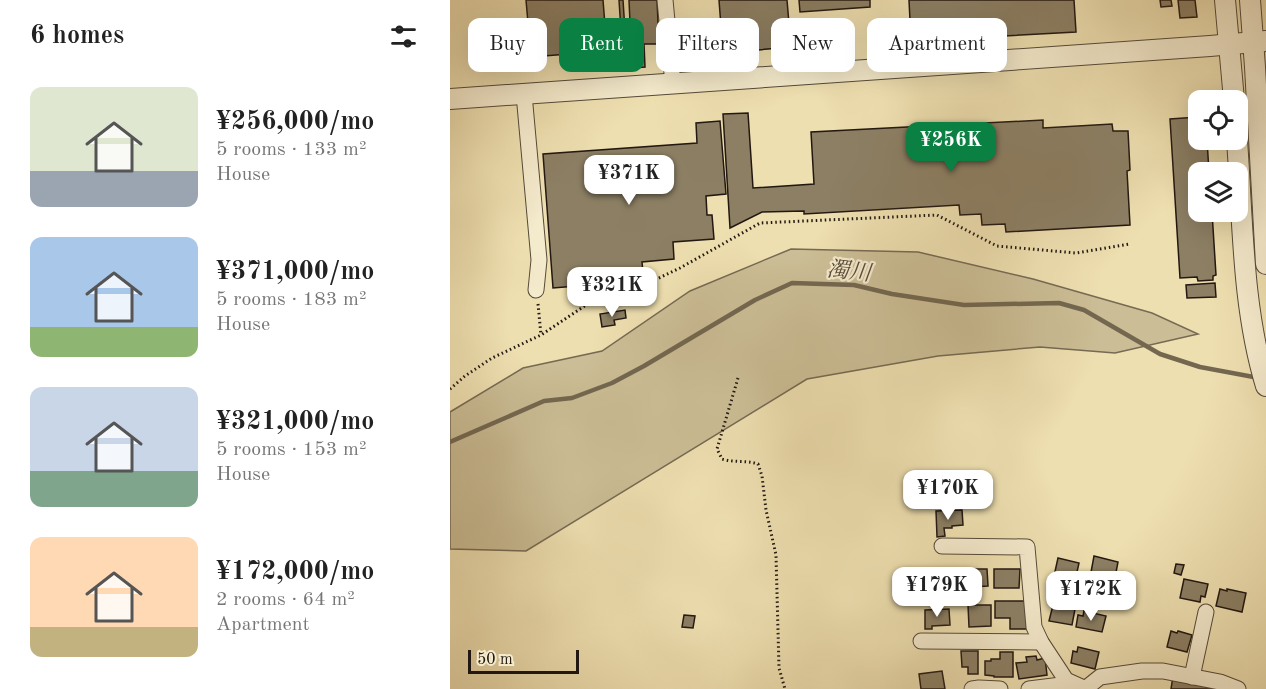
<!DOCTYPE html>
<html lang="en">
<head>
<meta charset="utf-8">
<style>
  body { margin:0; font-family:"Old Standard TT","Noto Serif JP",serif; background:#f2f2f2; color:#222; height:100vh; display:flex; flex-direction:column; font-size:22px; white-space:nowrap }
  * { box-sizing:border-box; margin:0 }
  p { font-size:20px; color:#767676 }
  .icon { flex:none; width:33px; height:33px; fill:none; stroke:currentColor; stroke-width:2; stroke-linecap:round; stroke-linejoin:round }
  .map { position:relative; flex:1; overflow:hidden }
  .drawer { display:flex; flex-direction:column; background:#fff; width:450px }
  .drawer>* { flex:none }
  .guide { position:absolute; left:18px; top:18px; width:570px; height:54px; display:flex; gap:12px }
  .tools { position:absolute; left:738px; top:90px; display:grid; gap:12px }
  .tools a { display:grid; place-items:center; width:60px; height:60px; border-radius:12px; background:#fff; box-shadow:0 6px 24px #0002; font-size:30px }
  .scale { position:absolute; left:18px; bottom:15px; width:111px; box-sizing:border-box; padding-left:6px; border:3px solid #221811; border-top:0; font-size:16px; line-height:21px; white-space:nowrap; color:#221811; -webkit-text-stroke:4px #f4eacc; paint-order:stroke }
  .price { position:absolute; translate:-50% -51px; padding:0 14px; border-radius:12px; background:#fff; color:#222; font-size:20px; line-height:39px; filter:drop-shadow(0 2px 3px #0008) }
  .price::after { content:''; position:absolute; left:50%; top:36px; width:18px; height:14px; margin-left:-9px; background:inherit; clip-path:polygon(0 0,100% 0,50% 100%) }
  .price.active { background:#0b8043; color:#fff }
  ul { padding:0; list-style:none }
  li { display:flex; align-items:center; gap:18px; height:150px; padding:0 30px }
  li span { display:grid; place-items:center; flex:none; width:168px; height:120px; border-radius:12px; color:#555 }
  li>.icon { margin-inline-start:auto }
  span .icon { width:72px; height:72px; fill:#fffc; stroke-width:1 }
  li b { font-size:26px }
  h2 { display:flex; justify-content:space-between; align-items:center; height:72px; padding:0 30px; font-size:26px }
  .tag { padding:0 21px; border-radius:12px; background:#fff; box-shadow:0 6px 24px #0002; font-size:21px; line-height:54px }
  .tag.active { background:#0b8043; color:#fff }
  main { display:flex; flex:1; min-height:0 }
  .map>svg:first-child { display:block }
</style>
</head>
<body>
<main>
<section class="drawer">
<h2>6 homes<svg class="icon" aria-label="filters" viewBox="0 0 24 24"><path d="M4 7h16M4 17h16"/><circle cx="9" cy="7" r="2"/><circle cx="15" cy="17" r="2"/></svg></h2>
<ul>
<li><span style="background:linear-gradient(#dfe7d0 70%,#9aa5b1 0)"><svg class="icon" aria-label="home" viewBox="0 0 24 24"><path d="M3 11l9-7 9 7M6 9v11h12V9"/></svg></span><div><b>¥256,000/mo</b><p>5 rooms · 133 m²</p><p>House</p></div></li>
<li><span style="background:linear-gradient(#a9c7e8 75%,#8fb573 0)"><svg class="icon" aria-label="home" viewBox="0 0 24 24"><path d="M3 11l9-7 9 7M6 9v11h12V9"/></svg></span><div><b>¥371,000/mo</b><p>5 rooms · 183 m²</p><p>House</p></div></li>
<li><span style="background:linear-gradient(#c9d6e8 70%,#7fa58c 0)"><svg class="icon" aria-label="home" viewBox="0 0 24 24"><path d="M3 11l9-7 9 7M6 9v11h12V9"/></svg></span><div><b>¥321,000/mo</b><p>5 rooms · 153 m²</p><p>House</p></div></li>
<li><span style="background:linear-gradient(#ffd9b3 75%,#c2b280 0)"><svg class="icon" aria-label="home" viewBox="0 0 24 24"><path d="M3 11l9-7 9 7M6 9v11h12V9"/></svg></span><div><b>¥172,000/mo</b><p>2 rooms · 64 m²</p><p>Apartment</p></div></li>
</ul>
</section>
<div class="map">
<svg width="816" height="689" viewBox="0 0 816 689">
  <rect width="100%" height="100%" fill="#eedfb0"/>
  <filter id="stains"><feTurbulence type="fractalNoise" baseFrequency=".00333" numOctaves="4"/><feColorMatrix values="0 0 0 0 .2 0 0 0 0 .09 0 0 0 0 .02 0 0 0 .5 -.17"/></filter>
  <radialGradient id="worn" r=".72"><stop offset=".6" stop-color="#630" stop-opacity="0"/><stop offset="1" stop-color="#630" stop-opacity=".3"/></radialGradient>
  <path fill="#cbbd95" stroke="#766a53" stroke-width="1.5" d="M341,249L468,252L583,279L702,313L748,334L665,353L590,347L488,356L357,379L76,551L0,549V412L73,368L152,351L240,291Z"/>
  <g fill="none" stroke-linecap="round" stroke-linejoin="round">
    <path stroke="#736750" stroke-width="4.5" d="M0,442L94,401L122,398L162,383L194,366L305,300L342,283L404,285L442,294L514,305L609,303L634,310L710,354L750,367L809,378"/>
  </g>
  <g fill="#8c7f64" stroke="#221811" stroke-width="1.5">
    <path d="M76,0H153L157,51L81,57Z"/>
    <path d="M169,0H173L176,46H172Z"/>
    <path d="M179,0H207L209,44H194L195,67L182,68Z"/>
    <path d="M269,0H337L341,47L273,53Z"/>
    <path d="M349,0H420V7L350,12Z"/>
    <path d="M459,0H624L626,32L461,41Z"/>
    <path d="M710,0H721L722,6L711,7Z"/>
    <path d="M728,0H745L747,17L730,18Z"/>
    <path d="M298,113L303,188L364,184L361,132L593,120V128L662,124L663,131H678L680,170L677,171L680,225L556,232L555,224L532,225L531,214L510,215L509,205L354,214V211L312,212L280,228L273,114Z"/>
    <path d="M748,117V140H757L759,172H748V212H762L766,275L763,276V280L748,281L747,277L730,278L720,119Z"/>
    <path d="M270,121L276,194L256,196L257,215H262L264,239L223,242L224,259L192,262L193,272L163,275L164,283L103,288L93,154L247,143L246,123Z"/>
    <path d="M765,283L766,297L737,298L736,285Z"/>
    <path d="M175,310L176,318L164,320L165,325L152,327L150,314Z"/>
    <path d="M512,510L513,525L502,526V528H494L495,536L487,537L486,511Z"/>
    <path d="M644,556L668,562L663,588L639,583Z"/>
    <path d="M608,558L629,563L627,572H623L621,580L604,576Z"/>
    <path d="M726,564L734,565L731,575L724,573Z"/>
    <path d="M519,569H537L538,586L520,587Z"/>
    <path d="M544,569H570L569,588H544Z"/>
    <path d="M505,574V587H481V575Z"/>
    <path d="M734,579L758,584L755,597L751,596L750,602L730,598Z"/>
    <path d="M770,589L777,591V589L796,593L792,612L766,606Z"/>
    <path d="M545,601H578V629H560V618H545Z"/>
    <path d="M518,605H541V626L519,627Z"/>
    <path d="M603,605L625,609L622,625L599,621Z"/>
    <path d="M499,609L500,625L482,626V629H475V610Z"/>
    <path d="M634,611L656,616L652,632L626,627L628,615L633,616Z"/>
    <path d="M234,615L245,616L243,628L232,627Z"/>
    <path d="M721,631L727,633L728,631L742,635L737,652L717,647Z"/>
    <path d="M628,647L649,652L645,669L621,663L623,651L627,652Z"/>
    <path d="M511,651H528V674H518V667H512Z"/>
    <path d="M550,652H563V677H544V676L535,675V661H541V659H550Z"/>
    <path d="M586,656L587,660L595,658L597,675L569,679L566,663L577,662L576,657Z"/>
    <path d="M492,671L495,689H471L469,674Z"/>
    <path d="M723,676L779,689H721Z"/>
  </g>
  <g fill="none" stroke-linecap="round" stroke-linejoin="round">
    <defs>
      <g id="minor">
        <path d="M215,0L223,84"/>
        <path d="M74,94L89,260L86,290"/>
        <path d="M492,546L577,547L584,627L591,642L616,680L636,689"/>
        <path d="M471,641L591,642"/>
        <path d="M742,677L756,612"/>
        <path d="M522,689L529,688L550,689"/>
        <path d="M579,689L611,685L616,680"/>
        <path d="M635,689L650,677L692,671H713L770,682L788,689"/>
      </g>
      <g id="tertiary">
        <path d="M775,0L784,100"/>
        <path d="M800,0L805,67L816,264"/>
        <path d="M0,99L760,46L816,41"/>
        <path d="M787,140C793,222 792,307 816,386"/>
      </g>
    </defs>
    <use href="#minor" stroke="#554a39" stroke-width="17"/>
    <use href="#tertiary" stroke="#554a39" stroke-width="22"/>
    <g stroke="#221811" stroke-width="3" stroke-dasharray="1.5 3" stroke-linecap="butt">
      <path d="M88,304L91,335"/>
      <path d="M288,378L267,449L272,459C285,463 296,460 308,464L312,476L316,510L326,555L329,668L335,689"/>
      <path d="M0,389L15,376L42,358L91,335L136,305L173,295L230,268L310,223L487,215L547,246L626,253L680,244"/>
    </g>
    <use href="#minor" stroke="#f4eacc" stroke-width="15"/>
    <use href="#tertiary" stroke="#f4eacc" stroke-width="20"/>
  </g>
  <g text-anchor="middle" stroke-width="4.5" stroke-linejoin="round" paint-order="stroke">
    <g font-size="22" font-style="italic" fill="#584c3b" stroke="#f4eacc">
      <text transform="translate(399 270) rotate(6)" y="8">濁川</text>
    </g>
  </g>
  <rect width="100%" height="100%" filter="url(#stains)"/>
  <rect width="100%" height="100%" fill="url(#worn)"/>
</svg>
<div class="tools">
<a><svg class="icon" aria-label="locate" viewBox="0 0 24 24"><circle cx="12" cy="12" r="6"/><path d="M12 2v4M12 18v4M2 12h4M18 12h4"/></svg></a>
<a><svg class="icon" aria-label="layers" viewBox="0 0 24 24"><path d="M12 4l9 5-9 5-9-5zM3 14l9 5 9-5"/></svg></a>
</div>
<div class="scale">50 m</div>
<b class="price active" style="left:501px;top:173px">¥256K</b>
<b class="price" style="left:179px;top:206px">¥371K</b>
<b class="price" style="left:162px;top:318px">¥321K</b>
<b class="price" style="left:498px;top:521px">¥170K</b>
<b class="price" style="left:487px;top:618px">¥179K</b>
<b class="price" style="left:641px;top:622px">¥172K</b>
<div class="guide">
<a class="tag">Buy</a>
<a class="tag active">Rent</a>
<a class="tag">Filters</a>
<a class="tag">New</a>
<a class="tag">Apartment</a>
</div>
</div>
</main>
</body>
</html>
